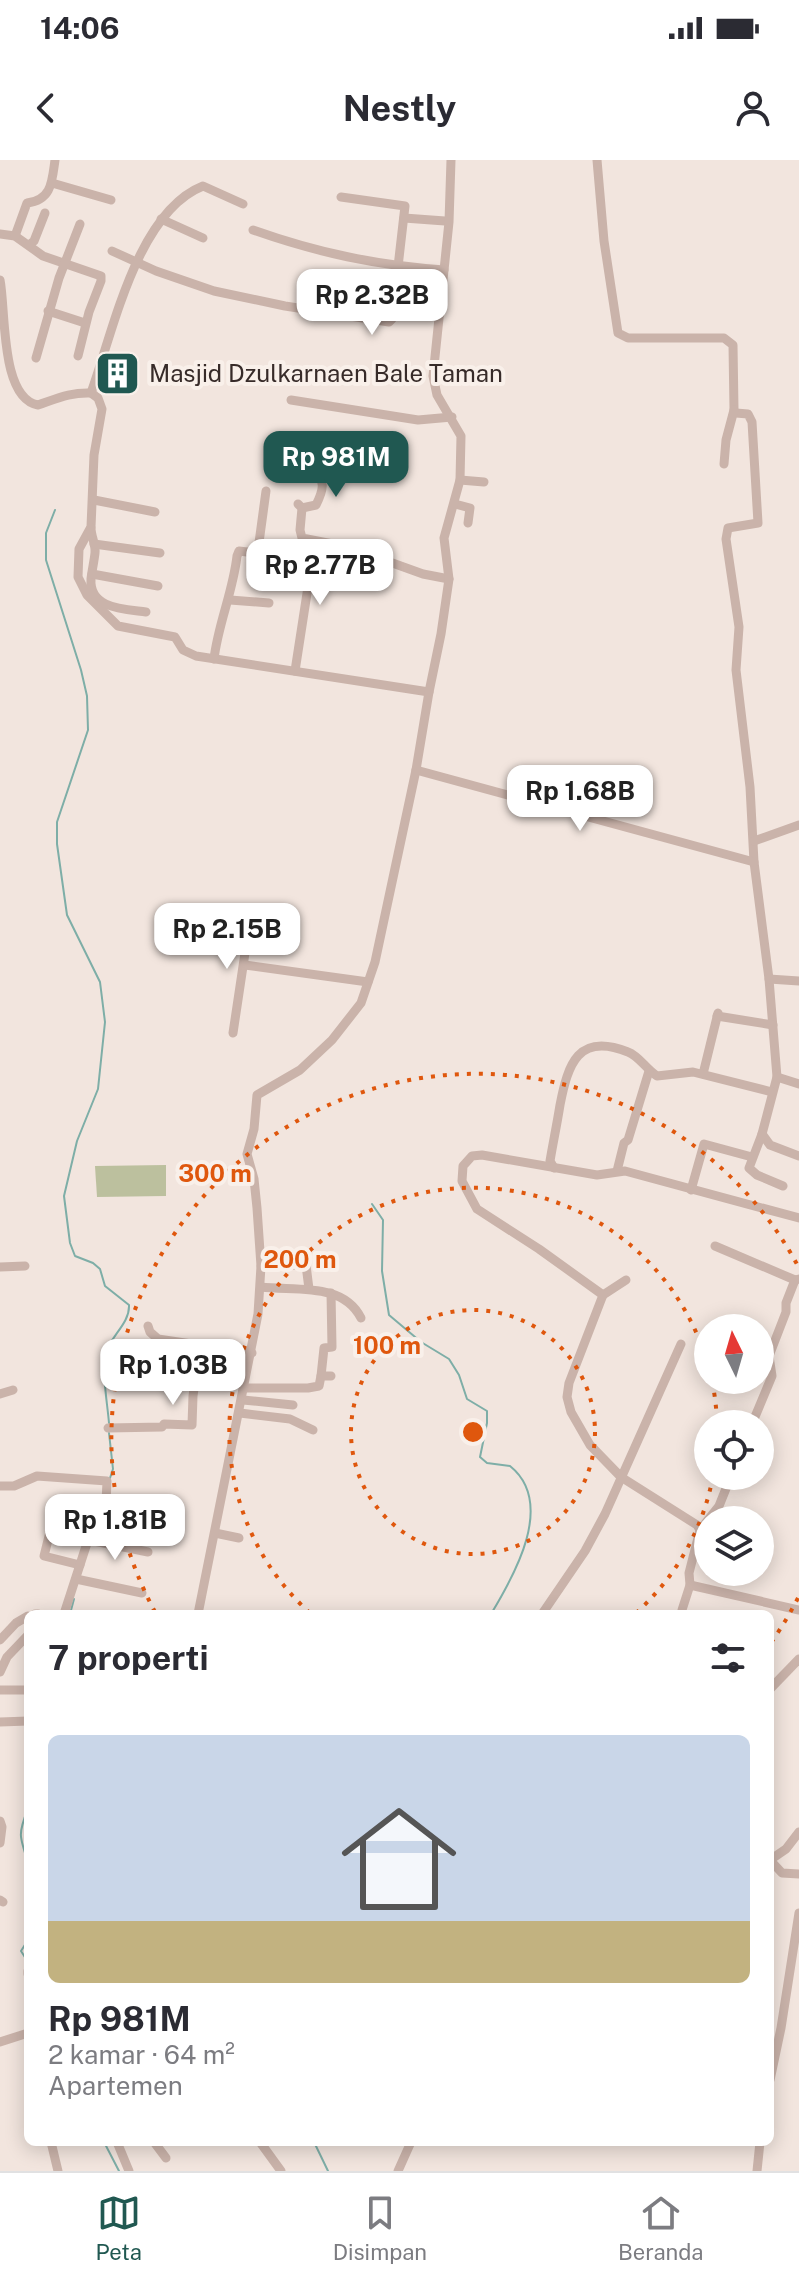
<!DOCTYPE html>
<html lang="id">
<head>
<meta charset="utf-8">
<style>
  body { margin:0; font-family:"Public Sans",sans-serif; background:#f7f7f7; color:#2b2b33; height:100vh; display:flex; flex-direction:column; font-size:30px; white-space:nowrap }
  * { box-sizing:border-box; margin:0 }
  p { font-size:26px; color:#7c7c81 }
  .icon { flex:none; width:44px; height:44px; fill:none; stroke:currentColor; stroke-width:2; stroke-linecap:round; stroke-linejoin:round }
  .map { position:relative; flex:1; overflow:hidden }
  .panel { position:absolute; left:24px; top:1450px; width:750px; height:536px; display:flex; flex-direction:column; background:#fff; border-radius:12px; box-shadow:0 4px 20px #0003 }
  .panel>* { flex:none }
  .needle { width:52px; rotate:355deg }
  .buttons { position:absolute; left:694px; top:1154px; display:grid; gap:16px }
  .buttons a { display:grid; place-items:center; width:80px; height:80px; border-radius:50%; background:#fff; box-shadow:0 4px 20px #0003; font-size:40px }
  .price { position:absolute; translate:-50% -68px; padding:0 18px; border-radius:16px; background:#fff; color:#222; font-size:26px; line-height:52px; filter:drop-shadow(0 2px 4px #0008) }
  .price::after { content:''; position:absolute; left:50%; top:48px; width:24px; height:18px; margin-left:-12px; background:inherit; clip-path:polygon(0 0,100% 0,50% 100%) }
  .price.active { background:#205851; color:#fff }
  ul { padding:0; list-style:none }
  li { display:grid; align-content:center; gap:16px; height:424px; padding:0 24px }
  li+li { border-top:2px solid #e1e1e2 }
  li span { display:grid; place-items:center; height:248px; border-radius:12px; color:#555 }
  li>.icon { margin-inline-start:auto }
  span .icon { width:144px; height:144px; fill:#fffc; stroke-width:1 }
  li b { font-size:34px }
  h2 { display:flex; justify-content:space-between; align-items:center; height:96px; padding:0 24px; font-size:34px }
  .status { display:flex; justify-content:space-between; align-items:center; height:56px; padding:0 40px; background:#fff; direction:ltr }
  .status svg { height:22px; fill:currentColor }
  header { display:flex; justify-content:space-between; align-items:center; height:104px; padding:0 24px; background:#fff; font-size:36px; font-weight:700 }
  .dock { display:flex; justify-content:space-around; align-items:center; height:112px; border-top:2px solid #e1e1e2; background:#fff; font-size:22px; color:#7c7c81 }
  .dock a { display:grid; justify-items:center; gap:4px }
  .dock .active { color:#205851 }
  .map>svg:first-child { display:block }
</style>
</head>
<body>
<div class="status"><b>14:06</b><svg viewBox="0 0 49 12"><path d="M0 12V9h3v3zM5 12V6h3v6zM10 12V3h3v9zM15 12V0h3v12zM26 1h20v11H26zM47 4h2v5h-2z"/></svg></div>
<header><svg class="icon" aria-label="back" viewBox="0 0 24 24"><path d="M15 5l-7 7 7 7"/></svg>Nestly<svg class="icon" aria-label="person" viewBox="0 0 24 24"><circle cx="12" cy="8" r="4"/><path d="M4 21q1-7 8-7t8 7"/></svg></header>
<div class="map">
<svg width="799" height="2011" viewBox="0 0 799 2011">
  <rect width="100%" height="100%" fill="#f2e5de"/>
  <path fill="#bcc09e" d="M166,1005V1036L97,1037L95,1006Z"/>
  <g fill="none" stroke-linecap="round" stroke-linejoin="round">
    <g stroke="#7eaea7" stroke-width="2">
      <path d="M55,350L46,373V400L81,510L87,536L88,570L57,662V684L67,755L100,822L105,862L98,929L77,981L64,1036L70,1083L75,1096L93,1103L100,1109L105,1126L129,1145C130,1164 109,1177 106,1194C102,1217 107,1240 109,1263"/>
      <path d="M372,1044L383,1060L382,1111L389,1155L421,1182L449,1199L459,1215L467,1239L487,1251V1263L480,1297L487,1303L510,1306C556,1343 514,1416 491,1454"/>
      <path d="M109,1273L113,1309L110,1318"/>
      <path d="M70,1454L74,1439"/>
      <path d="M28,1649C18,1673 19,1676 28,1702"/>
      <path d="M28,1780L21,1791L28,1802"/>
      <path d="M104,1982L119,2011"/>
      <path d="M314,1982L328,2011"/>
    </g>
    <g stroke="#cab3aa" stroke-width="9">
      <path d="M597,0L604,81L618,173L628,178H724L733,185L734,250L736,253L748,254L752,262L758,363L728,368L726,379L739,467L736,510L750,627L754,702L769,819L777,917L762,974L770,985L799,996"/>
      <path d="M52,23L111,40"/>
      <path d="M404,58L445,61"/>
      <path d="M161,59L203,78"/>
      <path d="M253,70C318,93 376,105 444,110"/>
      <path d="M0,74L15,76L43,96L101,116V121L89,152L78,196"/>
      <path d="M15,76L27,43C52,40 52,21 55,0"/>
      <path d="M29,85L34,81L45,53"/>
      <path d="M112,91L156,111L214,131L285,146L389,162L392,159L405,46L341,37"/>
      <path d="M0,120C6,150 0,238 38,245C56,239 71,232 91,233L98,238L102,249L94,295L91,367L79,389L78,417L87,435L118,466L175,477L183,490L196,496L429,532"/>
      <path d="M48,151L85,163"/>
      <path d="M36,198L59,118L80,64"/>
      <path d="M91,233C113,172 137,52 203,26L243,44"/>
      <path d="M291,240L418,260L452,257"/>
      <path d="M724,304L726,280L734,250"/>
      <path d="M460,320L484,322"/>
      <path d="M94,340L155,352"/>
      <path d="M298,344L302,348L300,370L302,378L348,387L423,414L449,419"/>
      <path d="M455,344L470,348L468,363"/>
      <path d="M302,348L316,345C325,327 324,323 315,307"/>
      <path d="M91,368C91,376 96,385 95,393C94,402 92,410 91,419C89,449 124,449 146,452"/>
      <path d="M94,384L160,393"/>
      <path d="M92,414L158,426"/>
      <path d="M230,440L269,443"/>
      <path d="M214,499C218,464 233,432 237,396L239,391L255,393L258,390L266,331"/>
      <path d="M295,511L312,401L307,398L309,380"/>
      <path d="M416,610L754,702"/>
      <path d="M754,681L799,665"/>
      <path d="M245,805L368,822"/>
      <path d="M769,819L799,821"/>
      <path d="M717,856L773,865"/>
      <path d="M233,873L251,753"/>
      <path d="M703,914L718,853"/>
      <path d="M777,917L799,924"/>
      <path d="M762,974L749,1008L757,1015L783,1026"/>
      <path d="M554,1008L550,1001C553,983 557,964 560,945C568,904 578,872 628,892C639,896 646,909 657,916L693,912L772,932"/>
      <path d="M617,1011L624,983L628,980L649,911"/>
      <path d="M691,1030L704,984L752,997"/>
      <path d="M715,1086L795,1120"/>
      <path d="M261,1106L306,1105L309,1129"/>
      <path d="M0,1107L25,1106"/>
      <path d="M261,1127C296,1131 343,1122 361,1158"/>
      <path d="M603,1135L626,1120"/>
      <path d="M148,1166L150,1172L158,1179L252,1193"/>
      <path d="M321,1216L324,1188L332,1187L331,1133"/>
      <path d="M245,1228H308L319,1226L321,1216H331"/>
      <path d="M0,1234L13,1230"/>
      <path d="M243,1240L293,1245"/>
      <path d="M240,1253L290,1259L313,1270"/>
      <path d="M752,1264L772,1216L769,1196L786,1152V1143L795,1120L799,1119"/>
      <path d="M108,1268L162,1267L164,1264L192,1265L193,1236L200,1185"/>
      <path d="M0,1326H14L37,1316L107,1321L106,1343L91,1380"/>
      <path d="M700,1370L719,1346L731,1316"/>
      <path d="M215,1373L239,1378"/>
      <path d="M80,1405L44,1396L50,1372L59,1370L94,1381L148,1392"/>
      <path d="M76,1419L142,1433"/>
      <path d="M690,1425L799,1450"/>
      <path d="M682,1450L690,1425L689,1413L700,1370L697,1365L621,1317L590,1285L571,1252L567,1237L569,1223L603,1135L539,1089L477,1049L462,1021L463,1006L472,996L482,995L597,1015L625,1011L799,1058"/>
      <path d="M35,1454H38"/>
      <path d="M64,1454L88,1380"/>
      <path d="M198,1454L258,1154L261,1106L257,1048L254,1019L247,994L254,969L257,935L300,910L332,880L361,843L375,802L416,610L429,532L441,474L449,419L444,378L460,320L461,276L437,235L433,216L449,62L451,0"/>
      <path d="M542,1454L585,1391L605,1354L681,1184"/>
      <path d="M0,1480L16,1463L28,1456"/>
      <path d="M0,1512L7,1497L28,1475"/>
      <path d="M770,1529L799,1499"/>
      <path d="M0,1530H28"/>
      <path d="M0,1562L28,1561"/>
      <path d="M0,1661L2,1667L0,1683"/>
      <path d="M770,1700L786,1689L799,1672"/>
      <path d="M770,1700L782,1713L799,1714"/>
      <path d="M0,1740L3,1742"/>
      <path d="M28,1811V1814"/>
      <path d="M0,1882L28,1873"/>
      <path d="M770,1920L781,1868L799,1753"/>
      <path d="M51,1982L58,2011"/>
      <path d="M117,1982L129,2011"/>
      <path d="M154,1982L166,1998"/>
      <path d="M260,1982L281,2011"/>
      <path d="M398,2011L411,1982"/>
      <path d="M757,2011L760,1982"/>
    </g>
  </g>
  <g fill="none" stroke="#df570d" stroke-width="4" stroke-dasharray="4 8">
    <circle cx="473" cy="1272" r="122"/>
    <path d="M713 1316A244 244 0 0 1 636 1453M310 1453A244 244 0 1 1 708 1205M712 1221A244 244 0 0 1 717 1263"/>
    <path d="M798 1438A365 365 0 0 1 770 1484M155 1452A365 365 0 1 1 798 1106"/>
  </g>
  <defs>
    <symbol id="building-square" viewBox="-11 -11 22 22"><rect x="-9" y="-9" width="18" height="18" rx="4" fill="#205851" stroke="#f9f0ea"/><path d="M-4-6H4V6H1V3H-1V6H-4ZM-2.5-4.3h1.7v1.8h-1.7ZM.8-4.3h1.7v1.8H.8ZM-2.5-1h1.7V.8h-1.7ZM.8-1h1.7V.8H.8Z" fill="#fff"/></symbol>
  </defs>
  <g fill-rule="evenodd">
    <use href="#building-square" x="92" y="188" width="51" height="51"/>
  </g>
  <g text-anchor="middle" stroke-width="8" stroke-linejoin="round" paint-order="stroke">
    <g font-size="24" fill="#372b29" stroke="#f9f0ea" text-anchor="start">
      <text x="149" y="222">Masjid Dzulkarnaen Bale Taman</text>
    </g>
  </g>
  <circle cx="473" cy="1272" r="12" fill="#df570d" stroke="#f9f0ea" stroke-width="4"/>
  <g font-size="24" text-anchor="middle" font-weight="bold" fill="#df570d" stroke="#f9f0ea" stroke-width="8" stroke-linejoin="round" paint-order="stroke">
    <text x="215" y="1022">300 m</text>
    <text x="300" y="1108">200 m</text>
    <text x="387" y="1194">100 m</text>
  </g>
</svg>
<div class="buttons">
<a><svg class="needle" viewBox="-14 -14 28 28"><path d="M0-13l5 13h-10z" fill="#e53935"/><path d="M0 13l5-13h-10z" fill="#7c7c81"/></svg></a>
<a><svg class="icon" aria-label="locate" viewBox="0 0 24 24"><circle cx="12" cy="12" r="6"/><path d="M12 2v4M12 18v4M2 12h4M18 12h4"/></svg></a>
<a><svg class="icon" aria-label="layers" viewBox="0 0 24 24"><path d="M12 4l9 5-9 5-9-5zM3 14l9 5 9-5"/></svg></a>
</div>
<b class="price" style="left:372px;top:177px">Rp 2.32B</b>
<b class="price active" style="left:336px;top:339px">Rp 981M</b>
<b class="price" style="left:320px;top:447px">Rp 2.77B</b>
<b class="price" style="left:580px;top:673px">Rp 1.68B</b>
<b class="price" style="left:227px;top:811px">Rp 2.15B</b>
<b class="price" style="left:173px;top:1247px">Rp 1.03B</b>
<b class="price" style="left:115px;top:1402px">Rp 1.81B</b>
<section class="panel">
<h2>7 properti<svg class="icon" aria-label="filters" viewBox="0 0 24 24"><path d="M4 7h16M4 17h16"/><circle cx="9" cy="7" r="2"/><circle cx="15" cy="17" r="2"/></svg></h2>
<ul>
<li><span style="background:linear-gradient(#c9d6e8 75%,#c2b280 0)"><svg class="icon" aria-label="home" viewBox="0 0 24 24"><path d="M3 11l9-7 9 7M6 9v11h12V9"/></svg></span><div><b>Rp 981M</b><p>2 kamar · 64 m²</p><p>Apartemen</p></div></li>
</ul>
</section>
</div>
<nav class="dock">
<a class="active"><svg class="icon" aria-label="map" viewBox="0 0 24 24"><path d="M3 6l6-2 6 2 6-2v14l-6 2-6-2-6 2zM9 4v14M15 6v14"/></svg>Peta</a>
<a><svg class="icon" aria-label="saved" viewBox="0 0 24 24"><path d="M7 4h10v16l-5-4-5 4z"/></svg>Disimpan</a>
<a><svg class="icon" aria-label="home" viewBox="0 0 24 24"><path d="M3 11l9-7 9 7M6 9v11h12V9"/></svg>Beranda</a>
</nav>
</body>
</html>
